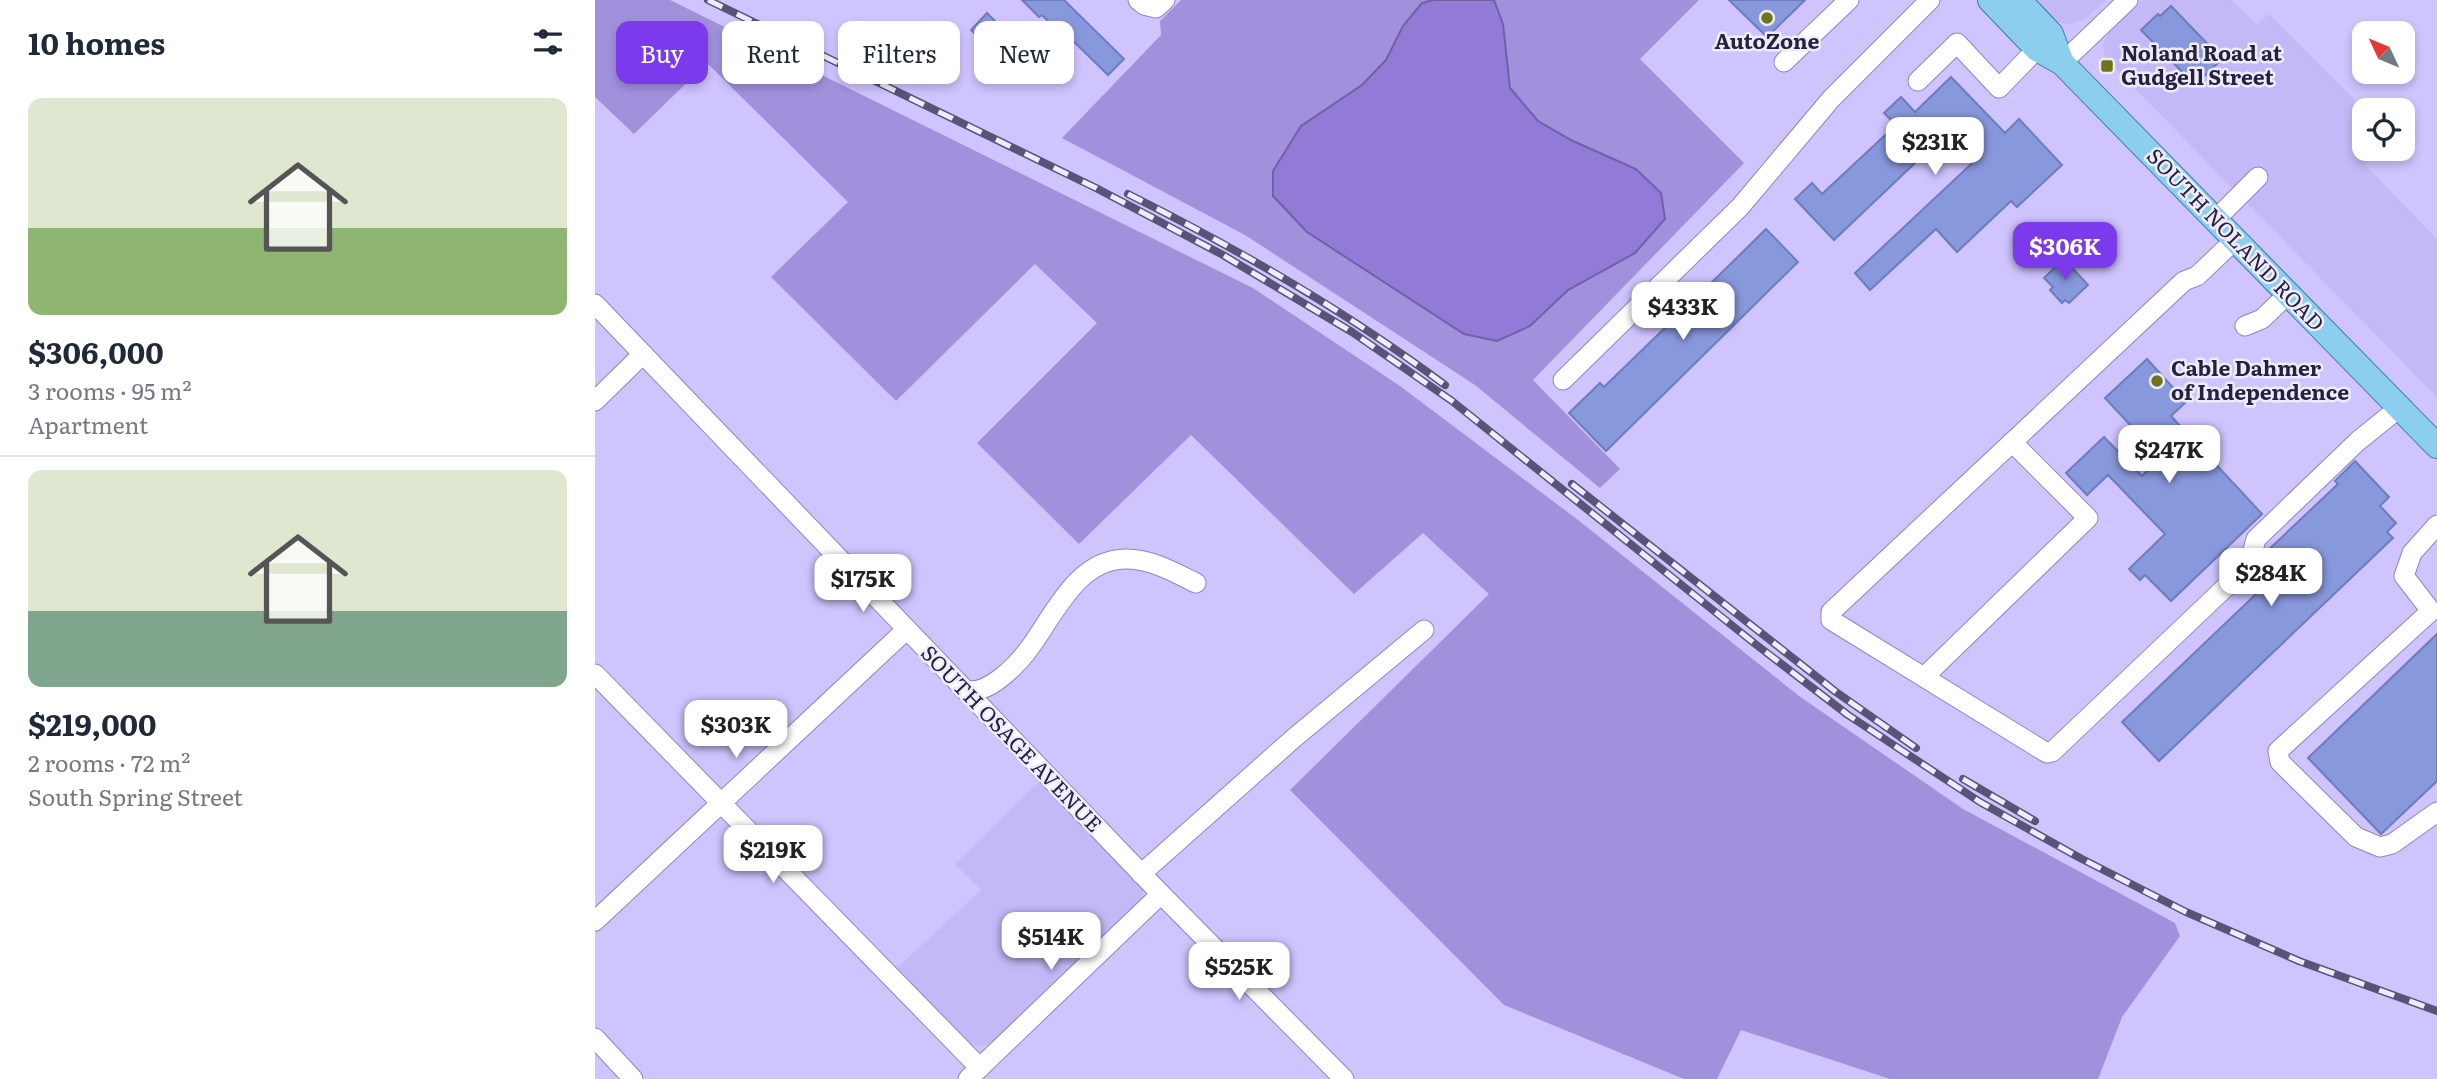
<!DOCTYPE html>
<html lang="en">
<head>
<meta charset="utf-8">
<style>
  body { margin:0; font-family:Literata,serif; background:#f2f2f3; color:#1f2937; height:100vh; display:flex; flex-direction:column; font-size:26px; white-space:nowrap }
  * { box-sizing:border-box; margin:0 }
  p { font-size:23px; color:#747a83 }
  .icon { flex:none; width:38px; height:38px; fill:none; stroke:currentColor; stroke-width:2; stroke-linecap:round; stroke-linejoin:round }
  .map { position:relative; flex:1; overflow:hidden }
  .side { display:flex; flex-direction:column; background:#fff; width:595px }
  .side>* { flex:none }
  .guide { position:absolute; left:21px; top:21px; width:665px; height:63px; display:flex; gap:14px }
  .needle { width:46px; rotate:314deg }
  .controls { position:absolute; left:1757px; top:21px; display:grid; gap:14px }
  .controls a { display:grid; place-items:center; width:63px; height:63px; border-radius:14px; background:#fff; box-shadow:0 4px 10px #0003; font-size:35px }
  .price { position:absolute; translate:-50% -60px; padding:0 16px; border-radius:14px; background:#fff; color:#222; font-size:23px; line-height:46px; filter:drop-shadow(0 2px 4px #0008) }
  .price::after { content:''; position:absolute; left:50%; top:42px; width:21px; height:16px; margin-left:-10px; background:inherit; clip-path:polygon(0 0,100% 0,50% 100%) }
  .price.selected { background:#7c3aed; color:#fff }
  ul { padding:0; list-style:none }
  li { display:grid; align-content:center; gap:14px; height:371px; padding:0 28px }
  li+li { border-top:2px solid #e0e1e3 }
  li span { display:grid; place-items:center; height:217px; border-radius:14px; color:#555 }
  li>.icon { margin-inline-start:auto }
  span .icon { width:126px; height:126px; fill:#fffc; stroke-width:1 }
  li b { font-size:30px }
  h2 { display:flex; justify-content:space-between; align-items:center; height:84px; padding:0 28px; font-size:30px }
  .pill { padding:0 24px; border-radius:14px; background:#fff; box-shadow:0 4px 10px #0003; font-size:24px; line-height:63px }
  .pill.selected { background:#7c3aed; color:#fff }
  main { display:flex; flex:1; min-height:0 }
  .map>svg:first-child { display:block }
</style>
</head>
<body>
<main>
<section class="side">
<h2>10 homes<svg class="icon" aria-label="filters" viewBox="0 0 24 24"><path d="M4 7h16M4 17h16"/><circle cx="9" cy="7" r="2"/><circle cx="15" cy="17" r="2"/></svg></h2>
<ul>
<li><span style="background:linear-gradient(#dfe7d0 60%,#8fb573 0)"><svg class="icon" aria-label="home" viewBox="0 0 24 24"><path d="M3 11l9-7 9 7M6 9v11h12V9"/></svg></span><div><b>$306,000</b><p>3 rooms · 95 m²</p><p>Apartment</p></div></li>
<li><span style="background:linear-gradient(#dfe7d0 65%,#7fa58c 0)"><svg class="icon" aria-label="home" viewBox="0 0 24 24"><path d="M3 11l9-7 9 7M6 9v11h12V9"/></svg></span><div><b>$219,000</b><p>2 rooms · 72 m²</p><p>South Spring Street</p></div></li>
</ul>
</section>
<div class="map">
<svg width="1842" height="1079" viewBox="0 0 1842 1079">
  <rect width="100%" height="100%" fill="#cfc4fe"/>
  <g fill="#c4b8f7">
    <path d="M1441,0H1512L1490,19L1474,25L1461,21Z"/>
    <path d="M1547,0H1636L1662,25L1674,14L1770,110L1769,149H1786L1770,165L1842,239V397L1510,58L1508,45L1514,31Z"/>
    <path d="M446,780L541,879L548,891L547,901L407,1036L390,1045L378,1046L301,969L386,890L360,864Z"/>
  </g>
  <g fill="#a191dc">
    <path d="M0,0H75L658,288L805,386L983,520L1204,696L1368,809L1580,923L1585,936L1527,1017L1503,1079H1295L1146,1030L1122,1079H1089L909,1005L695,790L894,594L828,533L759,594L596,435L484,544L382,443L502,323L440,264L301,401L176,277L253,202L112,63L39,134L0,97Z"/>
    <path d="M586,0H838L827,3L808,26L791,60L767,85L706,126L678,196L712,232L869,334L935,326L973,290L1040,253L978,141L943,121L915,88L908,24L899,0H1104L1045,59L1149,163L938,380L1025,469L1005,488L880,385L650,235L467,138L566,35L565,21Z"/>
  </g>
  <path fill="#917bd6" stroke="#7160a8" stroke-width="2" d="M838,0H899L908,24L915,88L943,121L978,141L1041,169L1066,193L1070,219L1040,253L973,290L935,326L902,341L869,334L712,232L678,196V171L706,126L767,85L791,60L808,26L827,3Z"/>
  <g fill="#8898dc" stroke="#6d7cbe" stroke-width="2">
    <path d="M427,0H469L529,59L513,75L464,27L462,30L447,15L444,17Z"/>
    <path d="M1134,0H1210L1172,37Z"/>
    <path d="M1576,6L1627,59L1600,85L1546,30L1563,14L1565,16Z"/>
    <path d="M392,13L407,28L391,45L376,30Z"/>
    <path d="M1356,77L1410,133L1424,119L1467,165L1422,207L1416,201L1362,252L1341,229L1275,290L1260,273L1388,153L1361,124L1239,240L1200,199L1217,183L1227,194L1301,125L1289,113L1306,97L1320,112Z"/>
    <path d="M1171,229L1203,262L1011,451L974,413L1005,383L1009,387L1074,324L1077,327L1107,296L1105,294Z"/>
    <path d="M1469,259L1493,285L1474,303L1470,300L1467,303L1455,290L1458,287L1449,278Z"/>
    <path d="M1552,359L1591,402L1576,416L1667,514L1576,601L1550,575L1545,580L1534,569L1570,534L1513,475L1492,495L1471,473L1509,437L1547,476L1566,458L1510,398Z"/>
    <path d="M1760,461L1794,497L1785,506L1801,523L1792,532L1798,538L1564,761L1527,722L1681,575L1668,561L1670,553L1743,484L1740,481Z"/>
    <path d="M1842,634V781L1786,834L1713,758Z"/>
  </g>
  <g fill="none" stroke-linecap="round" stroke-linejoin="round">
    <defs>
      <g id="minor">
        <path d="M543,0L549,5L561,8L570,0"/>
        <path d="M1189,62L1254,0"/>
        <path d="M1467,63L1533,0"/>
        <path d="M1323,81L1362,43L1404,88L1442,49"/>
        <path d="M1620,220L1663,177"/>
        <path d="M1640,240L1602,276L1589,281L1236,612V620L1452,753L1457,752L1654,565L1661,539L1763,441L1804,408"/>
        <path d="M0,304L566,894L749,1079"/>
        <path d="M1650,326L1667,319L1693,294"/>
        <path d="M968,380L1145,207L1236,99L1335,0"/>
        <path d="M0,401L48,354"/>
        <path d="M1842,525L1817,553L1809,576L1836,611L1683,751L1685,762L1761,837L1785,847L1797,844L1842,812"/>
        <path d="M0,674L385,1068"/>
        <path d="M1329,677L1493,518L1417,442"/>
        <path d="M368,689C391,699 424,663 436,646C460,613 483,559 531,559C556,559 579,572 601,583"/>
        <path d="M546,874L699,738L829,630"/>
        <path d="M0,921L311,630"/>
        <path d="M0,1038L38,1079"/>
        <path d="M373,1079L566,894"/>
      </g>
      <g id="major">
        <path d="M1395,0L1442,49L1467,63L1842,446"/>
        <path d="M1424,0L1456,34L1467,63"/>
      </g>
    </defs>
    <use href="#minor" stroke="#9283c7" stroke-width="21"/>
    <use href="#major" stroke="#377ca8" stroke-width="26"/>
    <use href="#minor" stroke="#fff" stroke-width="19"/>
    <use href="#major" stroke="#8cceed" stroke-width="24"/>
    <defs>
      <g id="rail">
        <path d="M113,0L501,188L628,255L757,332L857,401L1159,643L1253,715L1385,802L1485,858L1591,912L1704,961L1842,1011"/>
        <path d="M533,194C645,250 749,310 850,385"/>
        <path d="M977,484L1241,692L1321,748"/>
        <path d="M1368,779L1440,821"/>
      </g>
    </defs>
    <use href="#rail" stroke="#5a5277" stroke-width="8"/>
    <use href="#rail" stroke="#eeecfb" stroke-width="5" stroke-dasharray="16" stroke-linecap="butt"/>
  </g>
  <g fill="#6e741c" stroke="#eeecfb" stroke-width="2.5">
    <circle cx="1172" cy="18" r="7"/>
    <rect x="1505" y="59" width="14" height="14" rx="3.5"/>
    <circle cx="1562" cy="381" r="7"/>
  </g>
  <g text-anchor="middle" stroke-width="5" stroke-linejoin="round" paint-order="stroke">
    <g font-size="21" font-weight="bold" fill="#27213d" stroke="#eeecfb" text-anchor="start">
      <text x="1172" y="49" text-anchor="middle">AutoZone</text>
      <text x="1526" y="61">Noland Road at<tspan x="1526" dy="24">Gudgell Street</tspan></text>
      <text x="1576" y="376">Cable Dahmer<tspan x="1576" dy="24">of Independence</tspan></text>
    </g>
    <g font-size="21" fill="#27213d" stroke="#eeecfb">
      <text transform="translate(1640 240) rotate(46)" y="7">SOUTH NOLAND ROAD</text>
      <text transform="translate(416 739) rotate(46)" y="7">SOUTH OSAGE AVENUE</text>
    </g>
  </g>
</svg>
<div class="controls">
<a><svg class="needle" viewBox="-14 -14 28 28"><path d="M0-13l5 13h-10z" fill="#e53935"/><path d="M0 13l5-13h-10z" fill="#747a83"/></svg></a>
<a><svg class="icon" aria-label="locate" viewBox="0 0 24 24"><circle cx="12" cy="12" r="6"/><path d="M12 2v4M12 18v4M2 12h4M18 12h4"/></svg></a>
</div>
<b class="price" style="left:1340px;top:177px">$231K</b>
<b class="price selected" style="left:1470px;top:282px">$306K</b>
<b class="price" style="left:1088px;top:342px">$433K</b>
<b class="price" style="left:1574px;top:485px">$247K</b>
<b class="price" style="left:1676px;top:608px">$284K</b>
<b class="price" style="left:268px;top:614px">$175K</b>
<b class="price" style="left:141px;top:760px">$303K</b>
<b class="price" style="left:178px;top:885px">$219K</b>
<b class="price" style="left:456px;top:972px">$514K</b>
<b class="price" style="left:644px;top:1002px">$525K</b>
<div class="guide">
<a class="pill selected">Buy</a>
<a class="pill">Rent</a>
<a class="pill">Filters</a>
<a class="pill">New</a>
</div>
</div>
</main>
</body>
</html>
